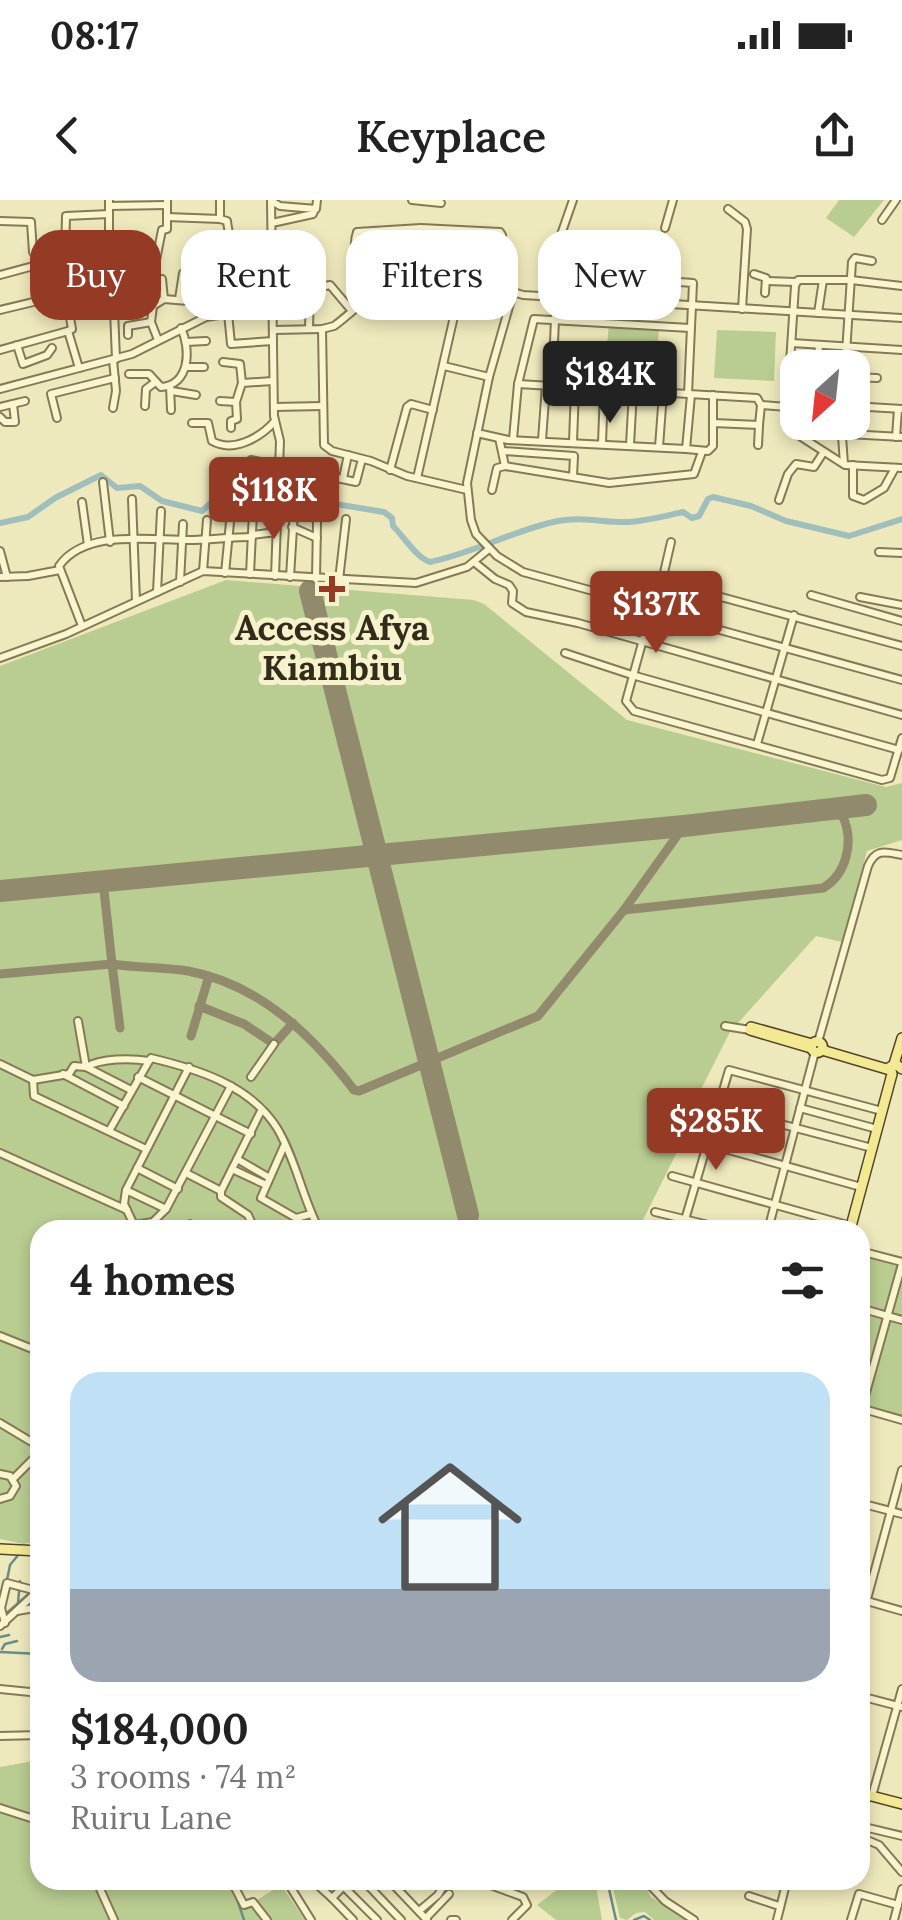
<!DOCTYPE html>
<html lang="en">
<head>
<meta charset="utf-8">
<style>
  body { margin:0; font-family:Lora,serif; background:#f2f2f2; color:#222; height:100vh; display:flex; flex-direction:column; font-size:38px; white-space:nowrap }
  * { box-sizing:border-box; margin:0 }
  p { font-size:32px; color:#767676 }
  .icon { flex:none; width:55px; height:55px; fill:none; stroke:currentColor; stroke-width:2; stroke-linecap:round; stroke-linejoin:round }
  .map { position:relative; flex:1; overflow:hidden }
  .details { position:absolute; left:30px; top:1020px; width:840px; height:670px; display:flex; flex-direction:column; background:#fff; border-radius:30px; box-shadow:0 5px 15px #0003 }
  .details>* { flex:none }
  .top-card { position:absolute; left:30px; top:30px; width:842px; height:90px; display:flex; gap:20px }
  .needle { width:65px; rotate:207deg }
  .buttons { position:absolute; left:780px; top:150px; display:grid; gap:20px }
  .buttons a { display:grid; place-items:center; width:90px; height:90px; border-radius:20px; background:#fff; box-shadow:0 5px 15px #0003; font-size:50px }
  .price { position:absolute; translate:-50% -85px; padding:0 22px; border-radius:10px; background:#953b25; color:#fff; font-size:32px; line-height:65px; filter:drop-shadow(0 2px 5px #0008) }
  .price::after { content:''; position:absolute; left:50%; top:60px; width:30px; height:22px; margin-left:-15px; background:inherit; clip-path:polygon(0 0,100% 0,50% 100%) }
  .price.current { background:#222; color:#fff }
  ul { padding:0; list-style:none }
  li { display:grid; align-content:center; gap:20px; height:530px; padding:0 40px }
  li+li { border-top:2px solid #e0e0e0 }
  li span { display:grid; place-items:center; height:310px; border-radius:30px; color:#555 }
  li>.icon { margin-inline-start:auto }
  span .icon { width:180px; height:180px; fill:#fffc; stroke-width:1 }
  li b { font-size:42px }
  h2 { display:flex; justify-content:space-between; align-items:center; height:120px; padding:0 40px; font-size:42px }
  .tag { padding:0 35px; border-radius:30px; background:#fff; box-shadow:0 5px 15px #0003; font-size:35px; line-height:90px }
  .tag.current { background:#953b25; color:#fff }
  .status { display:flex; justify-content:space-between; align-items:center; height:70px; padding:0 50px; background:#fff; direction:ltr }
  .status svg { height:28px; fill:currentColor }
  header { display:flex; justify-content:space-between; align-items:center; height:130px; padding:0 40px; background:#fff; font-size:45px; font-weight:600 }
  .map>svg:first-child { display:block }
</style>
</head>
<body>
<div class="status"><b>08:17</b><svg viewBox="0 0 49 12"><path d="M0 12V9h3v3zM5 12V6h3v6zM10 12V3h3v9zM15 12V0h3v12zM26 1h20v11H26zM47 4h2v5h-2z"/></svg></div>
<header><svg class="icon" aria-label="back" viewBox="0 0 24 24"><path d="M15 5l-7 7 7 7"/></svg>Keyplace<svg class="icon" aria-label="share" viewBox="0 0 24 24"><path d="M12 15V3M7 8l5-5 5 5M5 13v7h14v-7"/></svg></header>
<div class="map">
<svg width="902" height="1720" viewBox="0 0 902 1720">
  <rect width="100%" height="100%" fill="#eee9bc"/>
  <g fill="#b9cc91">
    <path d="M839,0H884L854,37L826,18Z"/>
    <path d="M609,123L659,127L656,174L605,170Z"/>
    <path d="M717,130L776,132L774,181L714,178Z"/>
    <path d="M226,380L474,400L484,404L627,520L886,587L902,583V640L867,651L842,742L816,736L730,832L693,905L677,952L638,1030H40V1341L23,1344L0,1339V466Z"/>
    <path d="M860,1052L902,1063V1220L860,1208Z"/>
    <path d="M40,1560V1680H232L249,1705L281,1685L305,1720H0V1567Z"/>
    <path d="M570,1680H595L602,1720H556L537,1705Z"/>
    <path d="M611,1680H642L651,1697L689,1720H654L645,1712L636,1713L627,1720L620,1718Z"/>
  </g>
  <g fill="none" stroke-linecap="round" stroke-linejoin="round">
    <g stroke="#688c8a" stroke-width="2.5">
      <path d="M7,1380L10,1365L19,1354"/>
      <path d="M18,1403L20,1381"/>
      <path d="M0,1419L40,1384"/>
      <path d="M0,1437L9,1435"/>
      <path d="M2,1449L5,1444L17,1441"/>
      <path d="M0,1452L40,1454"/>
      <path d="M607,1680L616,1720"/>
      <path d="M235,1693L244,1720"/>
      <path d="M634,1720L644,1716L650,1720"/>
    </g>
    <path stroke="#a0bfbc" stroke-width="6" d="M0,323L28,317L55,298L101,275L117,288L140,286L162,301L202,311L239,277L292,297L384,312L392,318L393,326C404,337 417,358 430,362C474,353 514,330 558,321C582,316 605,323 628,322C647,321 665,316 683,312L692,318L699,316L708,299L713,297L751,306L786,321L849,336L902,319"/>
    <g stroke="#918a6c" stroke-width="9">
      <path d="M624,710L823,688C847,674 854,641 843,617L825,609"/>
      <path d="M0,774L112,764L103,681"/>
      <path d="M199,806L244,824L274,844L293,823"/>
      <path d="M120,828L112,764C137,768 163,767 188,771C259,784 312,835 354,890L359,891L538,816L624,710L684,626"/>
      <path d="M191,836L209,776"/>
    </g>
    <g stroke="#918a6c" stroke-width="22">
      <path d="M310,391L468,1015"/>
      <path d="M0,691L684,626L866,605"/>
    </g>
    <defs>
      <g id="minor">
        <path d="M220,0V19L227,21C229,40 236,52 233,72"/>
        <path d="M271,0L274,216L280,241L275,376"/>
        <path d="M412,0L441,3"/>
        <path d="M271,1L280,6L316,9L317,0"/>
        <path d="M109,6L167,5"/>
        <path d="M728,9L745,22L747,29L742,109"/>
        <path d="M167,17L220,19"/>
        <path d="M882,20L896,0"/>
        <path d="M0,21L31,22L33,52"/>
        <path d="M272,23L313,14L315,9"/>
        <path d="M665,28L673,0"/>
        <path d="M104,47L116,54L119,67L155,65L162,30L167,29V0"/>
        <path d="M89,52L90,67H112"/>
        <path d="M65,59L66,16L109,14"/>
        <path d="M217,72H235L240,76L241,112"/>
        <path d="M553,73L693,83L688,194"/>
        <path d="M754,74L766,78L765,93"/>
        <path d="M0,75L104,47L109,38V0"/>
        <path d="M162,79L164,99"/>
        <path d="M767,81L796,82"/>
        <path d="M902,86L851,80H798L795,86L787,209V224L792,231L845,265L902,268"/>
        <path d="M379,87C365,71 349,55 357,32L421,28L500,32L502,35L500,83"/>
        <path d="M125,88L130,89L133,104L153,106"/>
        <path d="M513,93L489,177L467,283L471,320L476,334L497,356L523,372L652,407"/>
        <path d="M552,97L556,49L573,0"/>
        <path d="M179,99L183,73L190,71"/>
        <path d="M396,105L439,89L461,92"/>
        <path d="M0,110L104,85L113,86L116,159"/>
        <path d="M228,113L231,144L273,141"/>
        <path d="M818,113L823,80"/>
        <path d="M309,129L310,89L330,85L352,111"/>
        <path d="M322,129L324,245L332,251L371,261L407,276L467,290"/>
        <path d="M273,130L322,129L334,126C372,98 415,42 468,65C487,73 502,90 523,95L902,118"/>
        <path d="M68,131L72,129L69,112L72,110"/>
        <path d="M128,135V126L151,122"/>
        <path d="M158,140L151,122L153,106L164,99L200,102L202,96"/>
        <path d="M186,142L206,141"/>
        <path d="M792,143L902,150"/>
        <path d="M17,145L23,164L47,155L52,148"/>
        <path d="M0,150L68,131L79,168"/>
        <path d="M223,162L240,164L242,183"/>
        <path d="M444,166L489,177"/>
        <path d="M186,167H204"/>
        <path d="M817,168L819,145"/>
        <path d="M845,168L852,62L855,58L872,61"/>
        <path d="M129,174H149L161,187C190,185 191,149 181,128"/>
        <path d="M852,177L877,178"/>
        <path d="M518,184L757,198L761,205L759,225L713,223"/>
        <path d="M170,186L171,210"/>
        <path d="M552,186L556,98"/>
        <path d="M0,189L132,154L206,117L238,112H272"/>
        <path d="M172,191L196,195"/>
        <path d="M220,201L236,202L242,183L273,181"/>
        <path d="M761,205L787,207"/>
        <path d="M145,206L146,189L154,183"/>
        <path d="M852,206L902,209"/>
        <path d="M0,207L25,201"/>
        <path d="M274,207L323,206"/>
        <path d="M113,208L116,191L113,160"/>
        <path d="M0,217L5,222H15L13,204"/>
        <path d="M57,218L51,194L115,178"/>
        <path d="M841,222L844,264"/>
        <path d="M192,223H208L212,241C233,253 260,238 275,221"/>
        <path d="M231,228V221L237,219L236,202"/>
        <path d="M793,231L902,237"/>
        <path d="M477,233L508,240L686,249L691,195"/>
        <path d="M896,237L898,209"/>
        <path d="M499,238L505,266L609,283L694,274L702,252"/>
        <path d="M513,239L518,184L534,119L690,128"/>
        <path d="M542,240L546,186"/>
        <path d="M573,242L575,188"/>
        <path d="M602,243L604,190"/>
        <path d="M630,245L633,191"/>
        <path d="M758,245L759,226"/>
        <path d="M659,247L663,193"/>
        <path d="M686,249L708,251L713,246V195"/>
        <path d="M503,251L574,256L573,276"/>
        <path d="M251,260L356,282L362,259"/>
        <path d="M853,265V296L864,300L884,288L895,268"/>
        <path d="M390,270L407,207L411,204L433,210"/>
        <path d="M343,278L348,255"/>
        <path d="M417,278L466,64"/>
        <path d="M103,282L110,342"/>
        <path d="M492,290L497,268L505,266"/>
        <path d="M132,299L136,401"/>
        <path d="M779,300L788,274L796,264L814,267L823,253"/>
        <path d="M82,302L88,345"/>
        <path d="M292,327L317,338"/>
        <path d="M252,335L276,332"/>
        <path d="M0,351L7,377"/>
        <path d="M879,352L902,353"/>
        <path d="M474,362L495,379L509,385L513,391L512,403L526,412L578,423L902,515"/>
        <path d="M203,371L207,320"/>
        <path d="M225,373L231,312"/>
        <path d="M250,374L254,292"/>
        <path d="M0,377L28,376L60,370"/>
        <path d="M290,377L294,312"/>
        <path d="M316,379L317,322"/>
        <path d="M339,380L346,319"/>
        <path d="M662,381L671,342"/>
        <path d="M180,382L183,324"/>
        <path d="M157,392L161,311"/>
        <path d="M811,395L902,421"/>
        <path d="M860,397L902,405"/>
        <path d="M651,411L902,480"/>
        <path d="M82,426L59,366C85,329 149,340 188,340C209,340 231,337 252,337"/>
        <path d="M902,446L662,381L652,407L626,501L634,511L882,580L890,578L902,538"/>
        <path d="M565,453L632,475L899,550"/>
        <path d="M0,458L66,434L203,371L416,383L467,367L489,349"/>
        <path d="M757,544L794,415"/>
        <path d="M78,821L86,867L131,890"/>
        <path d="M725,826L750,830"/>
        <path d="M818,842L868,666C876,648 885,652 902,655"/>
        <path d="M0,864L33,880L69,874L74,866L86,867C101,858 131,858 149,861L151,858C197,869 250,885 277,928C294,956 301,991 315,1021L311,1030"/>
        <path d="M63,874L124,906"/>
        <path d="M138,877L251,934"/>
        <path d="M251,877L274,844"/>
        <path d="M33,880L34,896L146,949"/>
        <path d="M716,907L872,948"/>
        <path d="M800,908L877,929"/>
        <path d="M109,931L149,861"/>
        <path d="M693,940L861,987"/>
        <path d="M284,946L261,998L296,1018L311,1014"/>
        <path d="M0,953L127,1010"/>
        <path d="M237,959L268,977"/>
        <path d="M137,968L178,989"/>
        <path d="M232,969L264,984"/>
        <path d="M188,974L221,991V997L248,1015L253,1026"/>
        <path d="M672,976L851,1026"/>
        <path d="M126,990L189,867"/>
        <path d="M126,990L166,1009L153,1022L134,1025L124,1004Z"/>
        <path d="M221,991L261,911"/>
        <path d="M166,1009L231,886"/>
        <path d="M655,1012L729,1030"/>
        <path d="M190,1024L200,1030"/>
        <path d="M247,1030L253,1026L264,1030"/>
        <path d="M682,1030L729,870L882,911"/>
        <path d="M768,1030L815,852"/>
        <path d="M860,1051L902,1062"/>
        <path d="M860,1108L902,1120"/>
        <path d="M0,1136L40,1152"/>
        <path d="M860,1208L902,1220"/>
        <path d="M860,1214L902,1064"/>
        <path d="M0,1223L40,1247"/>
        <path d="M0,1274L10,1276L16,1286L10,1296L0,1299"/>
        <path d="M13,1279L40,1252"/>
        <path d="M860,1303L902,1314"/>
        <path d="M860,1399L902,1411"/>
        <path d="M17,1411L40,1407"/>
        <path d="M5,1423L1,1408L7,1383L37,1391"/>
        <path d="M860,1425L902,1270"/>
        <path d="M0,1426L39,1390"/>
        <path d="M0,1489L40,1493"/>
        <path d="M860,1496L902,1507"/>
        <path d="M0,1536L40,1535"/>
        <path d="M872,1596L902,1489"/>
        <path d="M0,1608L40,1621"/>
        <path d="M860,1626L902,1636"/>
        <path d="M860,1637L879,1645L902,1672"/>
        <path d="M96,1680L114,1720"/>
        <path d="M231,1680L244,1705L253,1702L267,1720"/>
        <path d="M286,1680L311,1720"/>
        <path d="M312,1680L332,1698"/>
        <path d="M337,1680L377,1720"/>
        <path d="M350,1680L332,1698L353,1720"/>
        <path d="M363,1680L401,1720"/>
        <path d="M389,1680L427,1720"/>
        <path d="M477,1680L523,1697L527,1705L512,1720"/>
        <path d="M645,1680L665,1701L694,1720"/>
        <path d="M749,1696L779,1706"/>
        <path d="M419,1711L438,1695L447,1680"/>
        <path d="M426,1718L449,1694"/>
        <path d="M451,1720H456"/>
        <path d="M777,1720L787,1680"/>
        <path d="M851,1720L859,1694L898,1705"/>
        <path d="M894,1720L902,1689"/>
      </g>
      <g id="major">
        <circle cx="817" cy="847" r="5.5"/>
        <path d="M811,848L750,830L751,827L812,844"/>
        <path d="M822,850L890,870"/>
        <path d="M894,864L902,838"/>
        <path d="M850,1030L892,874L890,867L896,864L902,869"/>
        <path d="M0,1349L40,1351"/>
        <path d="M860,1593L902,1604"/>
      </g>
    </defs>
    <use href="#minor" stroke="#857956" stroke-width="10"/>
    <use href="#major" stroke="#53452a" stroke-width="12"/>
    <use href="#minor" stroke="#f9f5cf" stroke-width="6"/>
    <use href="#major" stroke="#f3e992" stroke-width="9"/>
  </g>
  <path fill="#953b25" stroke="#f5f2cc" stroke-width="4" d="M327 374h10v10h10v10h-10v10h-10v-10h-10v-10h10z"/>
  <g text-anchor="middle" stroke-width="10" stroke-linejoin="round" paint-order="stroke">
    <g font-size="35" font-weight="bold" fill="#342c1b" stroke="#f5f2cc">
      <text x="332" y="440">Access Afya<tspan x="332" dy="40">Kiambiu</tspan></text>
    </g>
  </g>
</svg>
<div class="buttons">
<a><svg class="needle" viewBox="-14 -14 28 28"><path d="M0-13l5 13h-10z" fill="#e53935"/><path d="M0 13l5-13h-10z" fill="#767676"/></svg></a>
</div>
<b class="price current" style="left:610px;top:226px">$184K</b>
<b class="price" style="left:274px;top:342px">$118K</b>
<b class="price" style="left:656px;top:456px">$137K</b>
<b class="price" style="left:716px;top:973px">$285K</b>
<div class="top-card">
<a class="tag current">Buy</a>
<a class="tag">Rent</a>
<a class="tag">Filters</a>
<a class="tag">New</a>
</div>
<section class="details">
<h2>4 homes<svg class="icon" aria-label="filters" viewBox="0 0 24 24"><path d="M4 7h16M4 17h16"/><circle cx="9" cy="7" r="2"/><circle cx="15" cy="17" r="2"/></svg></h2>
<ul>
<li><span style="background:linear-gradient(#bfe0f5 70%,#9aa5b1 0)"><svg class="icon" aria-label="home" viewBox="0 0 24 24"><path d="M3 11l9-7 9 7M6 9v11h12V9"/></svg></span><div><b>$184,000</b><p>3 rooms · 74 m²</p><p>Ruiru Lane</p></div></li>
</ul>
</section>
</div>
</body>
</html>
